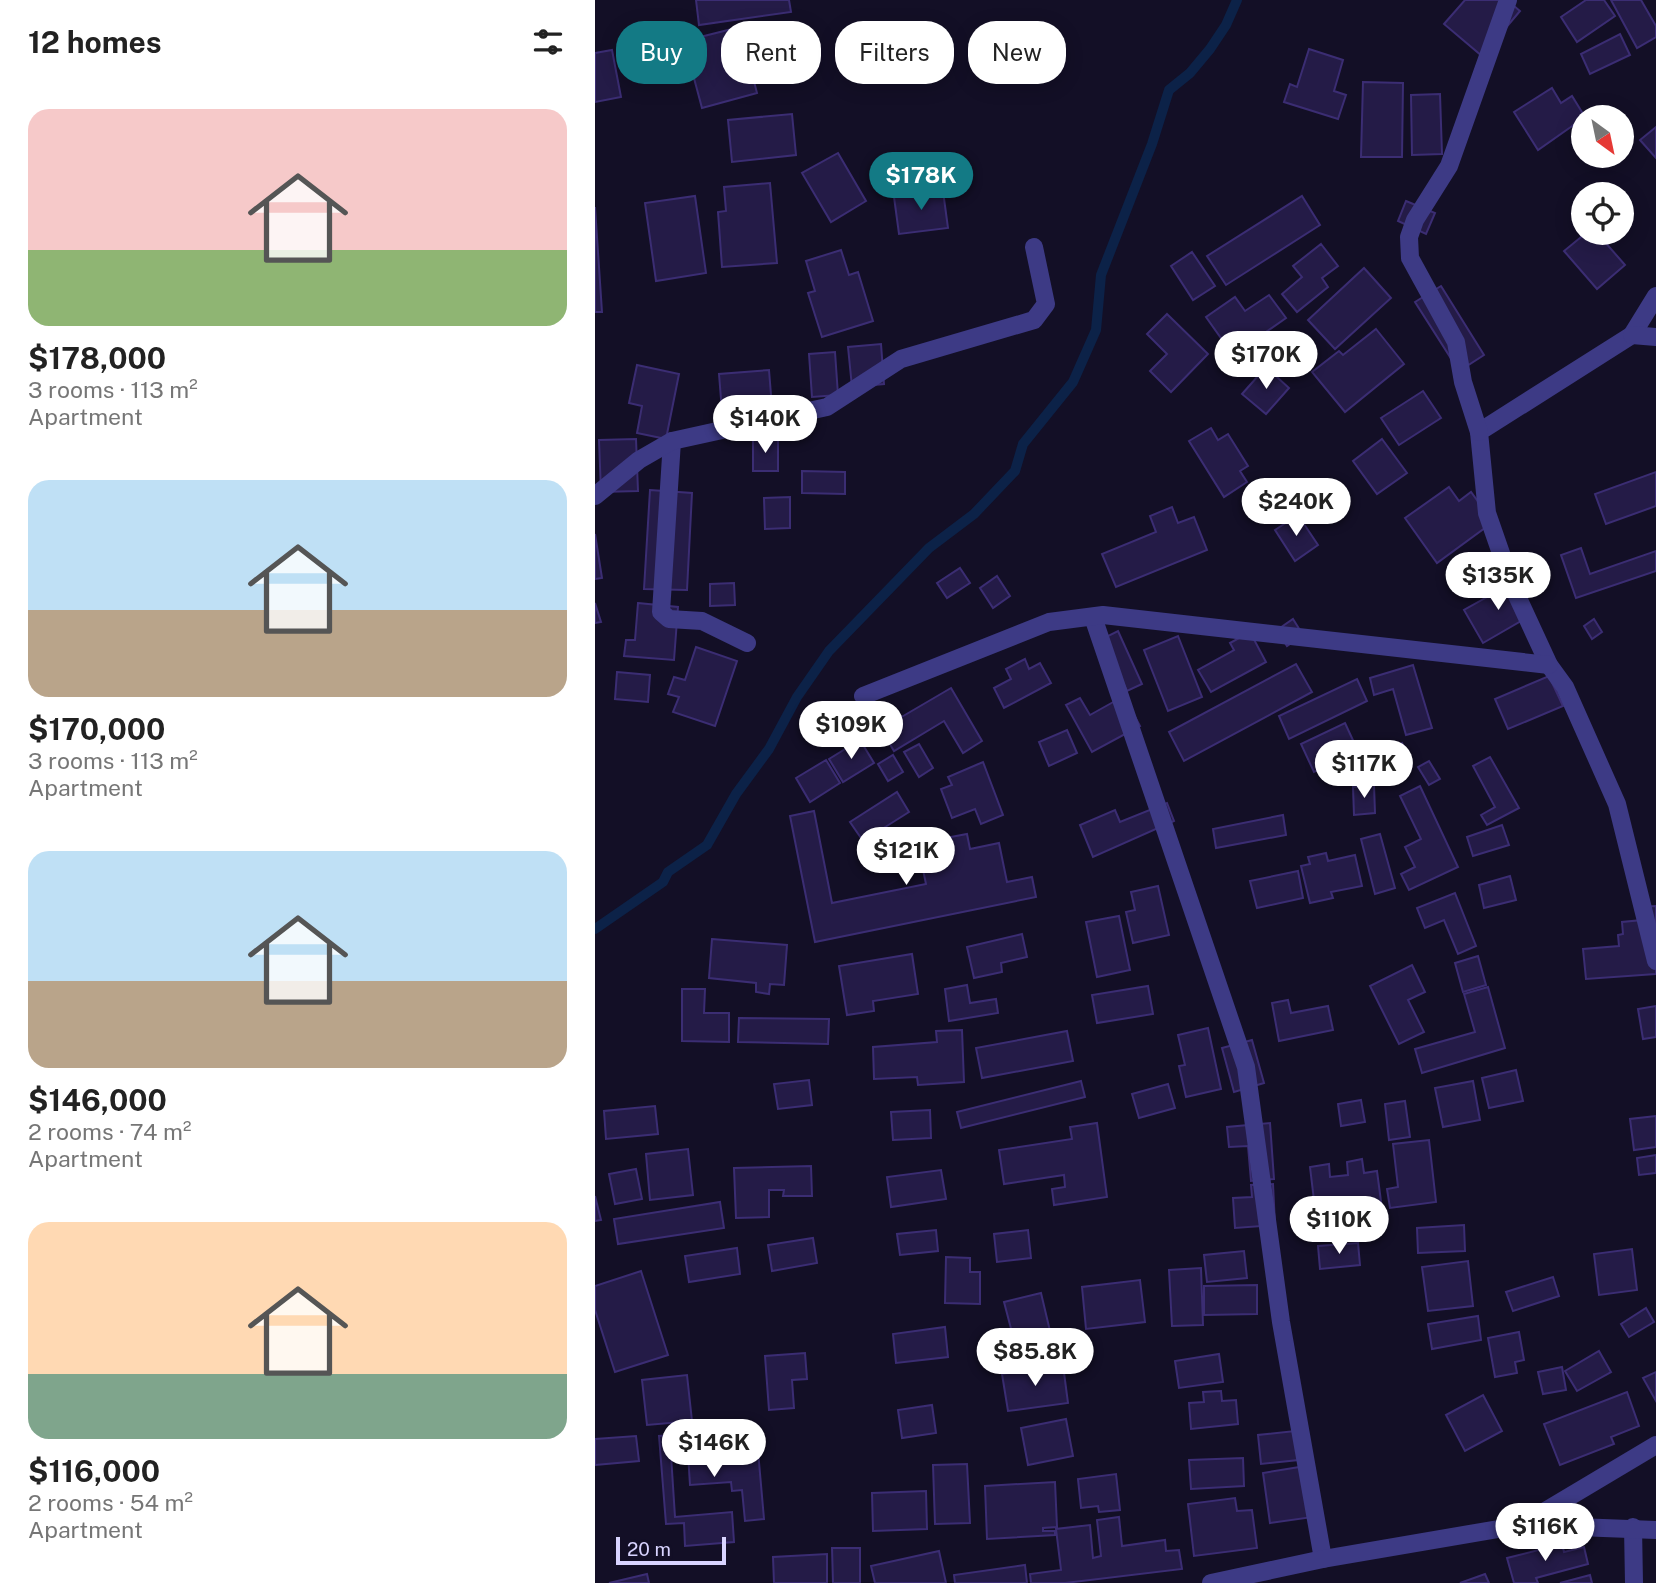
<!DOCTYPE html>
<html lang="en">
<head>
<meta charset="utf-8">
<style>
  body { margin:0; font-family:"Public Sans",sans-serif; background:#f2f2f2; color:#222; height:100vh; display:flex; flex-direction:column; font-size:26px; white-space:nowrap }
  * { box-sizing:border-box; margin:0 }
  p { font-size:23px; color:#767676 }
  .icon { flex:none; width:38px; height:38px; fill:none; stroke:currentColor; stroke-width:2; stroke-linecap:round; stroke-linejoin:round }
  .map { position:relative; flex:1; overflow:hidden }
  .details { display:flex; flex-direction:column; background:#fff; width:595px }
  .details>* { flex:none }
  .banner { position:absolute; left:21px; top:21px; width:665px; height:63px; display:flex; gap:14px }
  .needle { width:46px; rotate:147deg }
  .controls { position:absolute; left:976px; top:105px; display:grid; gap:14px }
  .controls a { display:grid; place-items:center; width:63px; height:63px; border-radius:50%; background:#fff; box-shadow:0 4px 18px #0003; font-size:35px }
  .scale { position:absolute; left:21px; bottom:18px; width:110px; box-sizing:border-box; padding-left:7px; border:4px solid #d9d4ff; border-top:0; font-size:19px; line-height:24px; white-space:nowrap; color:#d9d4ff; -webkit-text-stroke:5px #130f26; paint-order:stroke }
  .price { position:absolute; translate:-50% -60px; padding:0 16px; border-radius:24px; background:#fff; color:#222; font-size:23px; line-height:46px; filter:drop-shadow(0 2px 4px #0008) }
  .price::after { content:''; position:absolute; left:50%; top:42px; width:21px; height:16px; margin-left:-10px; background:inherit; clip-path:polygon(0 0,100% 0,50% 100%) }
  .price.on { background:#137a85; color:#fff }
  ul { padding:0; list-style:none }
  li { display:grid; align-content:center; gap:14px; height:371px; padding:0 28px }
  li span { display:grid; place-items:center; height:217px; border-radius:21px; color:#555 }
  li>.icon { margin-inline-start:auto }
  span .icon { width:126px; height:126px; fill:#fffc; stroke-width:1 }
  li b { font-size:30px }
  h2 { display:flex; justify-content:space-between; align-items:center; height:84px; padding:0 28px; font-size:30px }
  .chip { padding:0 24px; border-radius:28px; background:#fff; box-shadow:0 4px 18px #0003; font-size:24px; line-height:63px }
  .chip.on { background:#137a85; color:#fff }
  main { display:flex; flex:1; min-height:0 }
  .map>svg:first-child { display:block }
</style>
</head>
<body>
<main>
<section class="details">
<h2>12 homes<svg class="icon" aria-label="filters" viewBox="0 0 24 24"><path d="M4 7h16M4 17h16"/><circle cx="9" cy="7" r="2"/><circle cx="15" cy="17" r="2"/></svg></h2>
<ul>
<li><span style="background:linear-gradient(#f6c9c9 65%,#8fb573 0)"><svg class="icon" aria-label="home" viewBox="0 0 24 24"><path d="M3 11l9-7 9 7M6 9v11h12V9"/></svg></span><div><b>$178,000</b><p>3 rooms · 113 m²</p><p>Apartment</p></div></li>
<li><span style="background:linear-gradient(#bfe0f5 60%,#b9a48a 0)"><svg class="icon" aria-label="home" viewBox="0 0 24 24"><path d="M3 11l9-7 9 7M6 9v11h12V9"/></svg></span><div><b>$170,000</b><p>3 rooms · 113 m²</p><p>Apartment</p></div></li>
<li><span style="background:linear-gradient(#bfe0f5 60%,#b9a48a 0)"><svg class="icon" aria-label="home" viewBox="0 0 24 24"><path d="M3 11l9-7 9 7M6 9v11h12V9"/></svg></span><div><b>$146,000</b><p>2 rooms · 74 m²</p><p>Apartment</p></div></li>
<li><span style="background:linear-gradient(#ffd9b3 70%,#7fa58c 0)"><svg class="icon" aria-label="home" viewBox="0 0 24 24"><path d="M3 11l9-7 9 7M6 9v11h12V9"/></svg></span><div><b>$116,000</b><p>2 rooms · 54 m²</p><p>Apartment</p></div></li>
</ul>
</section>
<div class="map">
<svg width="1061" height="1583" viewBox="0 0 1061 1583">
  <rect width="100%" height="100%" fill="#130f26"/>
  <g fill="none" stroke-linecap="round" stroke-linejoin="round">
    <path stroke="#0c2248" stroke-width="10" d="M0,929L68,882L73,872L112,845L141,794L174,749L202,697L234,651L334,548L379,514L420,471L428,444L478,382L501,330L506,275L557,144L574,90L595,73L615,49L631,25L642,0"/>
  </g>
  <g fill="#241b47" stroke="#3b2d73" stroke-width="2">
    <path d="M101,0H194L196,12L104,25Z"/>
    <path d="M870,0H912L925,11L887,56L849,24Z"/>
    <path d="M991,0H1009L1020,16L982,42L966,17Z"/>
    <path d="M1016,0H1046L1061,26V37L1042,48Z"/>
    <path d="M145,27L162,93L107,108L89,41Z"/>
    <path d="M1025,34L1035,55L995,74L986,54Z"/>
    <path d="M714,49L748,60L739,91L751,95L743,119L689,102L695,84L702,87Z"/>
    <path d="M17,50L26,97L0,102V53Z"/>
    <path d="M768,82L808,83L807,157H766Z"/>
    <path d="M957,88L966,103L977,96L990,117L943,150L919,112Z"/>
    <path d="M845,94L847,154L817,155L816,95Z"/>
    <path d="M197,114L201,155L137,162L133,120Z"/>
    <path d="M1061,127V158L1045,140Z"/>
    <path d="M243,153L271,201L236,222L207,173Z"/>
    <path d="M175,183L182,263L127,267L123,212L131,211L129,187Z"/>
    <path d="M348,191L353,228L304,234L299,197Z"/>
    <path d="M100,196L111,273L61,281L50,203Z"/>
    <path d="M707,196L725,225L631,285L612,256Z"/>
    <path d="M811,201L840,213L831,234L803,221Z"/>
    <path d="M0,207L7,312H0Z"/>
    <path d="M991,233H1002L1030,265L1002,289L969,251Z"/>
    <path d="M726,244L743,266L727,278L733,287L702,312L687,294L707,277L698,266Z"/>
    <path d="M246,250L254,275L263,272L278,321L227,337L213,293L220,291L211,261Z"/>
    <path d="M597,252L620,286L598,300L576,266Z"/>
    <path d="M769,268L796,298L740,349L713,320Z"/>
    <path d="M846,286L889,355L864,371L820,302Z"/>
    <path d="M674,295L691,318L638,355L611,317L640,297L650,311Z"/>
    <path d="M572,314L613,354L576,392L555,371L572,354L552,334Z"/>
    <path d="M781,329L809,364L750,412L717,372L744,351L748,355Z"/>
    <path d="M702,340L718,358L703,372L686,355Z"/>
    <path d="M286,344L289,384L257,387L253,347Z"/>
    <path d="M240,352L243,395L217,397L214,354Z"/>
    <path d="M42,365L84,374L71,439L42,433L47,406L34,403Z"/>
    <path d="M671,367L694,388L671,414L647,394Z"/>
    <path d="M174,370L178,420L128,424L124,374Z"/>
    <path d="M828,391L846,418L804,445L786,418Z"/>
    <path d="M616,428L623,440L633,434L653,466L645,471L652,482L629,497L594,441Z"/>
    <path d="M41,439L43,491L6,492L4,440Z"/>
    <rect x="158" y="439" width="25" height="32"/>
    <path d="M787,439L812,473L782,494L758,461Z"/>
    <path d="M207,471L250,472V494L207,493Z"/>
    <path d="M1061,472V506L1011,524L1000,494Z"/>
    <path d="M854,487L864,501L876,492L898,522L842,563L810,518Z"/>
    <path d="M55,490L97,493L92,590L49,589Z"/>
    <path d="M195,497V528L170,529L169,498Z"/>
    <path d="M577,507L583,523L599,517L612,550L521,587L507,554L561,532L555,516Z"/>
    <path d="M703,515L723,545L700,561L680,530Z"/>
    <path d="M0,534L7,578L0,579Z"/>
    <path d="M986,548L995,574L1061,551V571L981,598L966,555Z"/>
    <path d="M365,568L375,583L352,598L342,583Z"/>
    <path d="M402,576L415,596L398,608L385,588Z"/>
    <path d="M919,582L938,614L888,643L869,610Z"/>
    <path d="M139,583L140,605L115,606V584Z"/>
    <path d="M0,603L6,622L0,623Z"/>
    <path d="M43,603L83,607L79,660L29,656L31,640H40Z"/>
    <path d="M698,619L708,635L692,646L682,630Z"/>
    <path d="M999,619L1007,632L997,639L989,626Z"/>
    <path d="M523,631L547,684L532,691L507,639Z"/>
    <path d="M655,632L671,662L616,692L603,670L639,650L635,643Z"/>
    <path d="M583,636L607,697L573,711L549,650Z"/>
    <path d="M101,647L142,661L120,726L78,712L84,697L73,694L79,677L90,680Z"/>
    <path d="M430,659L434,669L445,663L456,683L409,708L399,688L416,679L411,669Z"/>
    <path d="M701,664L717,692L589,761L574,732Z"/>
    <path d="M818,665L837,728L811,735L798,689L779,695L775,678Z"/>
    <path d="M22,672L55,675L53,702L20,699Z"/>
    <path d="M954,676L968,706L913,729L900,699Z"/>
    <path d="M762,679L772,701L694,739L684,716Z"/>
    <path d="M356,688L387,741L368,753L349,721L299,751L286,729Z"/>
    <path d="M529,696L545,726L497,752L471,705L485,698L495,715Z"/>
    <path d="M750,723L763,751L719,772L706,744Z"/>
    <path d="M472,730L482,753L454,766L444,742Z"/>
    <path d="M265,740L279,763L248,782L234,759Z"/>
    <path d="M807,743L816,760L782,777L774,760Z"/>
    <path d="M324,744L338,768L324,777L309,752Z"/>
    <path d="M298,755L308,772L293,781L283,764Z"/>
    <path d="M895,757L924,808L892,825L886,815L900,807L878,766Z"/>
    <path d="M231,760L245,783L215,802L201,778Z"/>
    <path d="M834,761L845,779L834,785L823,767Z"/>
    <path d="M388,762L408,815L386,824L380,809L357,818L346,789L357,785L353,777Z"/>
    <path d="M779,785L780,813L759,815L758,787Z"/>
    <path d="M825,786L863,867L814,890L806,874L820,867L810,847L826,839L805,796Z"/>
    <path d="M302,792L314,812L268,841L255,822Z"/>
    <path d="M572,803L579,821L498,857L485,825L520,810L525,822Z"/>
    <path d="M219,811L237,903L331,884L326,860L348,855L345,839L372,834L375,849L404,843L412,882L437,877L441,897L220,942L195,816Z"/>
    <path d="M688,815L691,835L621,848L618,829Z"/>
    <path d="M907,825L914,845L878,856L872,837Z"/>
    <path d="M785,834L800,888L780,894L766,839Z"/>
    <path d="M731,853L733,861L760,855L767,886L736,892L738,898L715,903L706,866L715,864L713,857Z"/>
    <path d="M703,871L708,898L662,908L655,881Z"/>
    <path d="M915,876L921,900L889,908L884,885Z"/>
    <path d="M563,886L574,935L538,943L531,912L540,910L536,892Z"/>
    <path d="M860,893L881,946L863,954L849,920L830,928L822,908Z"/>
    <path d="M1061,906V974L991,979L988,949L1024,946L1023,935L1028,934L1027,922L1047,920L1046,907Z"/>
    <path d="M524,916L535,970L502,977L491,922Z"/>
    <path d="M427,934L432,957L406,963L407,972L379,978L372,947Z"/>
    <path d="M117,939L192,945L189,985L175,984L174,994L161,992V983L114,978Z"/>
    <path d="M317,954L323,994L278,1001L279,1011L252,1015L244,966Z"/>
    <path d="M883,956L891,985L868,992L860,963Z"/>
    <path d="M817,965L830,992L813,1000L829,1032L804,1044L775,986Z"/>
    <path d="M372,985L375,1003L401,999L403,1013L354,1021L350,989Z"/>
    <path d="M553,986L558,1014L502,1023L497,995Z"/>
    <path d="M893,987L910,1048L827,1073L820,1049L880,1032L869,994Z"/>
    <path d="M87,989H110L109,1013H134V1042L87,1041Z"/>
    <path d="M693,1000L696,1013L733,1006L738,1030L684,1041L677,1003Z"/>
    <path d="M1061,1006V1037L1048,1039L1043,1009Z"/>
    <path d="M144,1018L234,1019L233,1044L143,1042Z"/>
    <path d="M613,1028L626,1089L591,1097L584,1066L590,1065L583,1035Z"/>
    <path d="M367,1030L369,1082L323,1085L322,1077L279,1079L278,1047L342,1042L341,1031Z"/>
    <path d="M472,1031L478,1061L387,1078L381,1048Z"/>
    <path d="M657,1040L669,1083L639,1092L627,1048Z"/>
    <path d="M921,1070L928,1101L894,1108L887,1078Z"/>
    <path d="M214,1080L217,1105L183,1109L179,1084Z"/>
    <path d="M486,1081L490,1097L366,1128L362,1112Z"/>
    <path d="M878,1081L885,1120L848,1127L840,1088Z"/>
    <path d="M573,1084L580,1108L544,1118L537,1094Z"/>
    <path d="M766,1100L770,1122L746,1126L743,1104Z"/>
    <path d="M810,1101L815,1137L794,1140L790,1104Z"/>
    <path d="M60,1106L63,1134L11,1139L9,1111Z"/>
    <path d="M335,1110L336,1138L298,1140L296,1112Z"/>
    <path d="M1061,1116V1147L1039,1150L1035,1119Z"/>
    <path d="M502,1123L512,1197L459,1205L457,1189L470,1187L469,1175L409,1184L404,1150L477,1139L475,1127Z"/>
    <path d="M675,1123L679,1179L656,1181L653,1146L634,1147L632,1127Z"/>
    <path d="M834,1140L841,1202L795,1208L792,1189L803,1187L798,1144Z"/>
    <path d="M93,1149L98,1195L55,1200L51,1154Z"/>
    <path d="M1061,1155V1173L1044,1175L1042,1158Z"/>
    <path d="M767,1159L769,1173L782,1171L787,1209L721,1217L715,1167L734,1164L735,1177L753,1175L752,1162Z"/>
    <path d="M216,1166L217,1196H188L189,1190H174V1217L141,1218L139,1168Z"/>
    <path d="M41,1169L47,1199L20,1204L14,1174Z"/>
    <path d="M346,1170L351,1199L296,1207L292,1177Z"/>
    <path d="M678,1184L680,1225L640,1228L638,1198L657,1197L656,1185Z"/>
    <path d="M0,1196L6,1220L0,1221Z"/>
    <path d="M125,1202L129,1228L23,1244L19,1219Z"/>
    <path d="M869,1225L870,1251L823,1253L822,1228Z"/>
    <path d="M341,1230L343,1251L305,1255L302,1234Z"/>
    <path d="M433,1230L436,1258L402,1262L399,1234Z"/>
    <path d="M218,1238L222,1263L177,1271L173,1245Z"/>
    <path d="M763,1243L765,1265L725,1269L723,1246Z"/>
    <path d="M142,1248L145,1274L94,1282L90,1256Z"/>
    <path d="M1037,1249L1042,1290L1004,1295L999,1254Z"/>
    <path d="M649,1251L652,1278L612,1282L609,1255Z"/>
    <path d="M351,1257L375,1258V1272H385V1304L350,1303Z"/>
    <path d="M873,1261L878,1306L833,1311L827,1267Z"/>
    <path d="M606,1268L608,1325L577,1326L574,1270Z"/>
    <path d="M46,1271L73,1355L20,1372L0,1310V1286Z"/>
    <path d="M958,1277L964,1296L918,1311L911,1292Z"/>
    <path d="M545,1280L550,1322L491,1329L487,1287Z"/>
    <path d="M662,1285V1314L609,1315V1286Z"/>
    <path d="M446,1293L455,1331L419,1340L409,1302Z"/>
    <path d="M1051,1308L1059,1322L1034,1337L1026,1324Z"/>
    <path d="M883,1316L886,1340L837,1349L833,1324Z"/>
    <path d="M350,1327L353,1357L301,1363L298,1334Z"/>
    <path d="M924,1332L929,1360L920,1362L922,1373L900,1377L893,1338Z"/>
    <path d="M1004,1351L1016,1372L982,1391L970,1371Z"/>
    <path d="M210,1353L212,1379L197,1380L199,1408L174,1410L170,1356Z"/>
    <path d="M624,1354L628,1382L584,1388L580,1361Z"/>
    <path d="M468,1365L473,1403L413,1411L407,1374Z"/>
    <path d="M967,1367L971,1390L948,1394L943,1372Z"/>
    <path d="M1061,1372V1401L1048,1378Z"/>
    <path d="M92,1375L97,1421L52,1425L47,1380Z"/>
    <path d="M626,1391L627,1401L641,1400L643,1424L596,1429L594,1403L609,1402L608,1392Z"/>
    <path d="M1032,1392L1044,1426L1016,1437L1019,1444L965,1465L949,1424Z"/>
    <path d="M888,1395L907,1431L870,1451L851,1415Z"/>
    <path d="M337,1405L341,1433L307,1438L303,1410Z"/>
    <path d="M471,1419L478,1456L433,1465L426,1428Z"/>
    <path d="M161,1428L169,1519L150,1521L147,1490L137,1491L136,1482L95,1485L93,1454L76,1455L80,1517L137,1512L139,1542L90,1546L89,1523L71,1524L64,1436Z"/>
    <path d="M709,1430L713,1459L666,1464L663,1435Z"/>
    <path d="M41,1436L44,1461L0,1465V1439Z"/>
    <path d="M648,1458L649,1486L596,1489L594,1460Z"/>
    <path d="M372,1464L375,1523L340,1524L338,1465Z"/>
    <path d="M717,1465L725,1516L675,1523L668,1473Z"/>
    <path d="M521,1474L525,1510L504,1512L503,1506L486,1508L483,1479Z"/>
    <path d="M460,1482L462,1527L448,1528V1531H460V1535L392,1539L390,1486Z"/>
    <path d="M331,1491L332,1529L278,1531L277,1493Z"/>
    <path d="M640,1498L642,1511L657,1510L662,1548L599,1556L593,1504Z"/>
    <path d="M524,1517L527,1546L570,1540L571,1551L584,1550L587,1569L470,1583H436L435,1574L466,1570L461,1529L495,1525L498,1558L506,1556L502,1520Z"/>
    <path d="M967,1544L969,1552L989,1547L993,1564L941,1578L943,1583H919L912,1558Z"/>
    <path d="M237,1548H265V1583H238Z"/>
    <path d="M344,1551L351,1583H280L276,1566Z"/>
    <path d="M232,1554V1583H179L178,1557Z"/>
    <path d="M430,1565L432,1583H360L359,1575Z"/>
    <path d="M52,1574L54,1583H14Z"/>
    <path d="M890,1574L894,1583H865Z"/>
    <path d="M995,1575L997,1583H965Z"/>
  </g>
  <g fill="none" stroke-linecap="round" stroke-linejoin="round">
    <g stroke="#3d3a85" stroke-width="18">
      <path d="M1061,296L1037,335L884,432L892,513L917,585L954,665L970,687L1022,804L1061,961"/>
      <path d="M1037,335L1061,337"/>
      <path d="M884,432L868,382L861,342L815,258L814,237L820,220L854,166L913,0"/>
      <path d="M77,441L66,612L74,619L107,621L152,643"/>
      <path d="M0,496L44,460L77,441L232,407L306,359L439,320L451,304L439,247"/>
      <path d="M498,617L651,1067L686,1322L728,1559"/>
      <path d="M268,696L454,622L508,615L954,665"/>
      <path d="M927,1525L1061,1445"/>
      <path d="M1038,1527L1039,1583"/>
      <path d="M616,1583L728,1559L927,1525L1061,1530"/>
    </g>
  </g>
</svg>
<div class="controls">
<a><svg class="needle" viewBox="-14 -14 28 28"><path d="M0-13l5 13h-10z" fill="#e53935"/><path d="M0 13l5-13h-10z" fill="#767676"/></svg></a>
<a><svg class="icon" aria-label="locate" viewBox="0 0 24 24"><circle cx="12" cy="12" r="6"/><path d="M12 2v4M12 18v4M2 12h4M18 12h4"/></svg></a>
</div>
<div class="scale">20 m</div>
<b class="price on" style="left:326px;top:212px">$178K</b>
<b class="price" style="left:671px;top:391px">$170K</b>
<b class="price" style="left:170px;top:455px">$140K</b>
<b class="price" style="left:701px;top:538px">$240K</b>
<b class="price" style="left:903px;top:612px">$135K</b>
<b class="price" style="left:256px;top:761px">$109K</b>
<b class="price" style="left:769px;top:800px">$117K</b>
<b class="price" style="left:311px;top:887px">$121K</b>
<b class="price" style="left:744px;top:1256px">$110K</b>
<b class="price" style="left:440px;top:1388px">$85.8K</b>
<b class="price" style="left:119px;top:1479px">$146K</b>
<b class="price" style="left:950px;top:1563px">$116K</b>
<div class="banner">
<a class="chip on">Buy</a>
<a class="chip">Rent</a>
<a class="chip">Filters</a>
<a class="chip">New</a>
</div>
</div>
</main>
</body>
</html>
